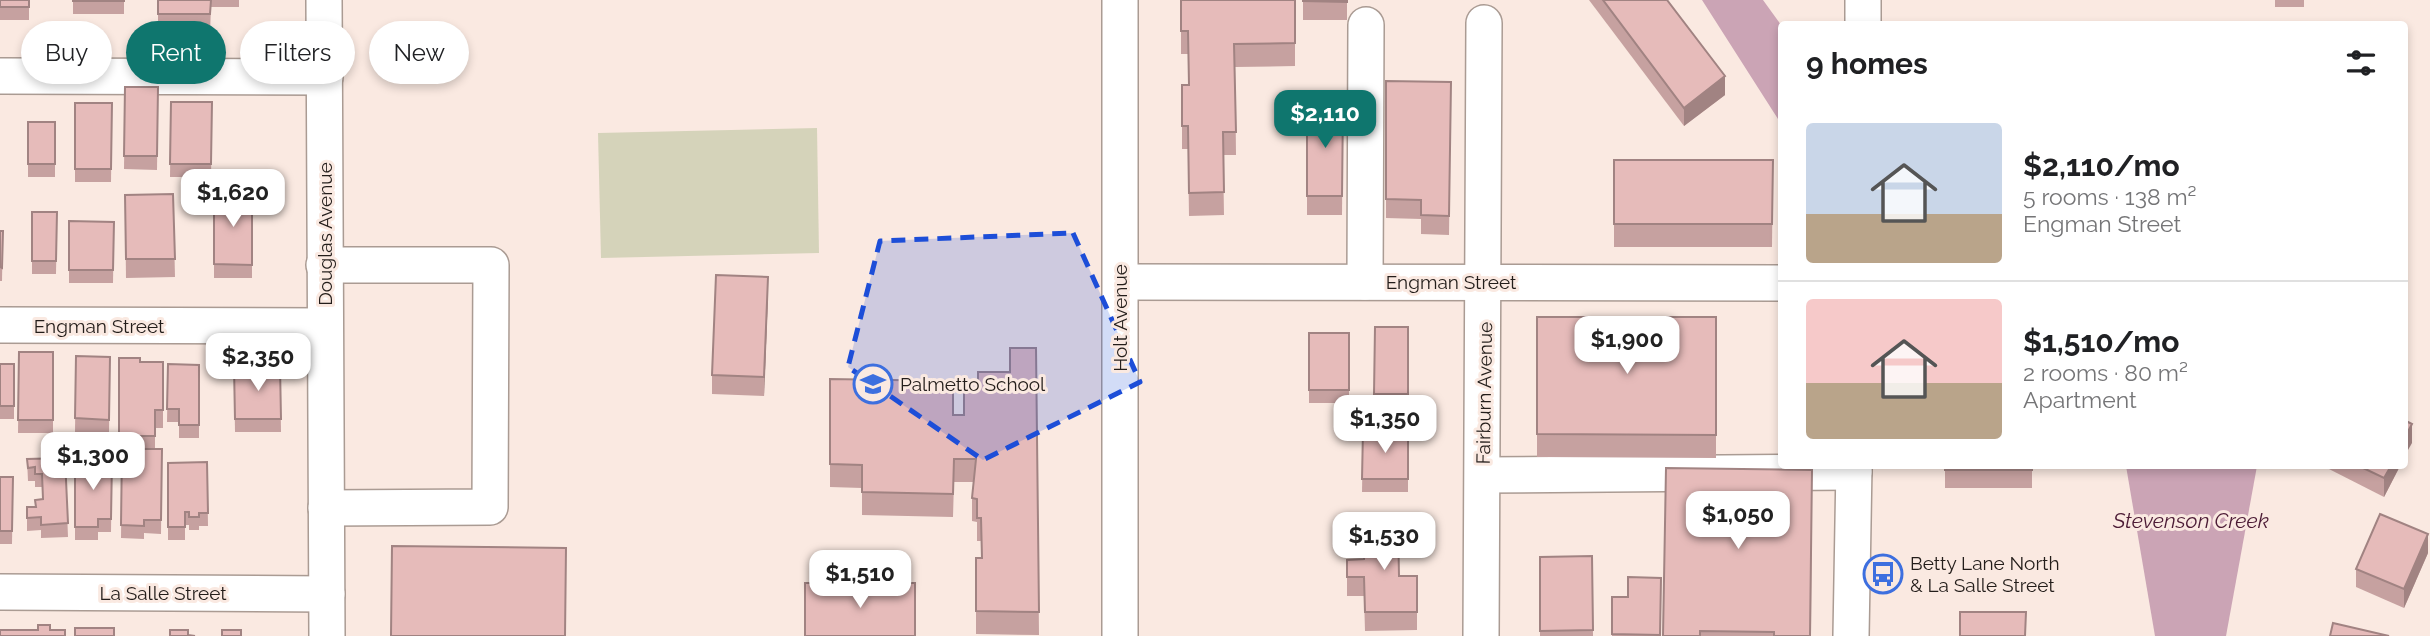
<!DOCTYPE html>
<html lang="en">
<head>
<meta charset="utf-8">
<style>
  body { margin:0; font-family:Raleway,sans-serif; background:#f6f6f6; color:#202124; height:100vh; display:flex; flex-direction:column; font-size:26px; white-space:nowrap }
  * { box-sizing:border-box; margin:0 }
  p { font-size:23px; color:#757577 }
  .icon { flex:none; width:38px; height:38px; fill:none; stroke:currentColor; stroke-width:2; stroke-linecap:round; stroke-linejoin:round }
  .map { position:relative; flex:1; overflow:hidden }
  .details { position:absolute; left:1778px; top:21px; width:630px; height:448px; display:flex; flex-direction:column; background:#fff; border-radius:7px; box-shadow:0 4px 10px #0003 }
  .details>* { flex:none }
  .banner { position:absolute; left:21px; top:21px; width:665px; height:63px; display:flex; gap:14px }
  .price { position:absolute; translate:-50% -60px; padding:0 16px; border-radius:14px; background:#fff; color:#222; font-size:23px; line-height:46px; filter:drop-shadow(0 2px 4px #0008) }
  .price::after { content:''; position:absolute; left:50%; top:42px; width:21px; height:16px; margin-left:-10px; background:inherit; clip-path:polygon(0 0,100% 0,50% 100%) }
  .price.active { background:#0f766e; color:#fff }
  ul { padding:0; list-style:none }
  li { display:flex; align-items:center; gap:21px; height:175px; padding:0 28px }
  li+li { border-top:2px solid #e0e0e0 }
  li span { display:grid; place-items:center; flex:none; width:196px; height:140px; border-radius:7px; color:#555 }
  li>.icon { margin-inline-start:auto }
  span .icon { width:84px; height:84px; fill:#fffc; stroke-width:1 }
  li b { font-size:30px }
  h2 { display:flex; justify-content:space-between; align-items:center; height:84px; padding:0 28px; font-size:30px }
  .pill { padding:0 24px; border-radius:32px; background:#fff; box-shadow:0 4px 10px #0003; font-size:24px; line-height:63px }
  .pill.active { background:#0f766e; color:#fff }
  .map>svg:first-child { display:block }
</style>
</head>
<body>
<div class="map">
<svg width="2430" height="636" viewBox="0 0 2430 636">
  <rect width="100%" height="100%" fill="#fae9e1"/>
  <path fill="#d5d3ba" d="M817,128L819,253L601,258L598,133Z"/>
  <g fill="#cba4b5">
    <path d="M1702,0H1763L1781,25V136L1778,119Z"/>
    <path d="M2126,466H2257L2226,636H2155Z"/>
  </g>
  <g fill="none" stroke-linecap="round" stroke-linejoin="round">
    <defs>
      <g id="minor">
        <path d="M324,0L327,636"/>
        <path d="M1120,0V636"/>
        <path d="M1863,24V0"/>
        <path d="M0,76L325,77"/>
        <path d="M324,265H491L490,507L326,508"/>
        <path d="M1121,282L1782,283"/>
        <path d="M1365,282L1366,25"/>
        <path d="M0,325L325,326"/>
        <path d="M1483,475L1854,472"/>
        <path d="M0,592L327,594"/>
        <path d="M1481,636L1484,23"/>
        <path d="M1851,636L1854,466"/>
      </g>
    </defs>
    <use href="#minor" stroke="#aa9b93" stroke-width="38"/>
    <use href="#minor" stroke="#fff" stroke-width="35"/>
  </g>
  <g fill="#c6a1a0" fill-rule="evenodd">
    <rect x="0" y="0" width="29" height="20"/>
    <rect x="73" y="0" width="51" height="14"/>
    <path d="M158,0H239V7H211L210,33H158Z"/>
    <path d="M1181,0H1295V66L1235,67L1236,155H1223L1224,215L1189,216L1188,149H1182V85H1189L1188,54H1181Z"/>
    <rect x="1303" y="0" width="44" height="20"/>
    <path d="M1589,0H1667L1725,95L1684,126Z"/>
    <rect x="2275" y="0" width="29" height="7"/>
    <path d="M1386,81L1451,82L1449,235L1421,234V219L1386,218Z"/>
    <path d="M125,87H158L157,170L124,169Z"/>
    <path d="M171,102H212L211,177H170Z"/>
    <path d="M75,103H112L111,182H75Z"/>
    <path d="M1307,104H1343L1342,215H1307Z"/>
    <rect x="28" y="122" width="27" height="55"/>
    <path d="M1614,160H1773L1772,247H1614Z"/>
    <path d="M214,192L252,193V278H214Z"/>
    <path d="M173,194L175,277L126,278L125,195Z"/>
    <path d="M32,212H57L56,274H32Z"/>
    <path d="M69,221L114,222L113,283H69Z"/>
    <path d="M0,231H3L2,281H0Z"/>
    <path d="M768,295L764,396L712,394V375Z"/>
    <path d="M1537,317H1716V458L1537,457Z"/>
    <path d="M1375,327H1408V407H1374Z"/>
    <rect x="1309" y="333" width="40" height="70"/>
    <path d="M1036,348L1039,635L976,634V558H981V541H977V522L972,521V498L974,482H954L953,517L862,515V488L830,487V379L953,415H964L978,391L1010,372Z"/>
    <path d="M19,352H53V433H18Z"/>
    <path d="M76,356L110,357L109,433L75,432Z"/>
    <path d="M119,358L140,362H163V428H155V449H162L161,534L144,533V539L121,538L122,454H119Z"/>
    <rect x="0" y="364" width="14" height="55"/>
    <path d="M168,364L199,365V438H179V422H167Z"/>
    <path d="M280,366L281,432H235L234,367Z"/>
    <path d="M1363,430H1408V492H1362Z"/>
    <path d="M65,458L68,537L41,538V530L27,531V507H35L42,499V487H35V481H28L27,459Z"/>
    <path d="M75,460L112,461L111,532H98V540H75Z"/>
    <path d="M207,462L208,526H199V530H189V525H185V540H168V463Z"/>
    <rect x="1945" y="466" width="87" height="22"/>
    <path d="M2327,466H2400L2384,497L2327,468Z"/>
    <path d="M1666,468L1812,470L1811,636H1663ZM1698,530H1727V535L1698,534ZM1749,530L1778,531V535L1749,534Z"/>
    <path d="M0,477H13L12,544H0Z"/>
    <path d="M2428,553L2404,608L2356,587V569Z"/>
    <path d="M1592,556L1593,636H1540V557Z"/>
    <path d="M1347,560L1399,576H1417V630L1365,631L1364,596H1347Z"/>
    <path d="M1661,578L1660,636H1612V597H1628Z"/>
  </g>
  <g fill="#a18382">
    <path d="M1725,76V95L1684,126V108Z"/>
    <path d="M768,277V295L764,396V377Z"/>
    <path d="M2412,424V443L2404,457V439Z"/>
    <path d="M2391,466H2400L2384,497V478Z"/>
    <path d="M2428,534V553L2404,608V589Z"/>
  </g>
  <g fill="#e6bbba" stroke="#a18382" stroke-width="2" fill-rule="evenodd">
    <rect x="0" y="0" width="29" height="7"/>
    <rect x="73" y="0" width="51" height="1"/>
    <path d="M158,0H211L210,14H158Z"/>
    <path d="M1181,0H1295V43L1234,44L1236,132H1223L1224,192L1189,193L1188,126H1182V85H1189L1188,31H1181Z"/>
    <path d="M1303,0H1347V2L1303,1Z"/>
    <path d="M1603,0H1667L1725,76L1684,108Z"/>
    <path d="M1386,81L1451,82L1449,216L1421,215V200L1386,199Z"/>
    <path d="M125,87H158L157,156H124Z"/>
    <path d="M171,102H212L211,164H170Z"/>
    <path d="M75,103H112L111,169H75Z"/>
    <path d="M1307,104H1343L1342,196H1307Z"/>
    <rect x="28" y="122" width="27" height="42"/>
    <path d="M1614,160H1773L1772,224H1614Z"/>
    <path d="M214,192L252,193V265L214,264Z"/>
    <path d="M173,194L175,259H126L125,195Z"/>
    <path d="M32,212H57L56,261H32Z"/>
    <path d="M69,221L114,222L113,270H69Z"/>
    <path d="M0,231H3L2,268L0,267Z"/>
    <path d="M716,275L768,277L764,377L712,375Z"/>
    <path d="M1537,317H1716V435L1537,434Z"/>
    <path d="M1375,327H1408V394H1374Z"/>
    <rect x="1309" y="333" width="40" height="57"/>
    <path d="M1010,348H1036L1039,612L976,611V558H982L981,518H977V499L972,498L976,459H954L953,494L862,492V465L830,464V379L953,381V415H964V391H978V372H1010Z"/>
    <path d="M19,352H53V420H18Z"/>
    <path d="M76,356L110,357L109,420L75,418Z"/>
    <path d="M119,358H140V362H163V410H155V436H119Z"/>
    <rect x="0" y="364" width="14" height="42"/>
    <path d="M168,364L199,365V425H179V409H167Z"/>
    <path d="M280,366L281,419H235L234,367Z"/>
    <path d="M2404,420L2412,424L2404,439Z"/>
    <path d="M1363,430H1408V479H1362Z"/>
    <path d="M122,449H162L161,520H144V526L121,525Z"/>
    <path d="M65,458L68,523L41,525V517L27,518V507H36L35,500L43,499L42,474H35V467L28,468L27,459Z"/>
    <path d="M75,460L112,461L111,519H98V527H75Z"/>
    <path d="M207,462L208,513H199V517H189V512H185V527H168V463Z"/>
    <rect x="1945" y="466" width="87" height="4"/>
    <path d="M2359,466H2391L2384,478Z"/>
    <path d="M1666,468L1812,470L1810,636H1774V632L1700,631V636H1663ZM1698,507H1728L1727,535L1698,534ZM1749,507L1778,508V535L1748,534Z"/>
    <path d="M0,477H13L12,531H0Z"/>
    <path d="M2380,514L2428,534L2404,589L2356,569Z"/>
    <path d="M1398,523L1399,576H1417V612H1365L1364,577H1347V560L1364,559V524Z"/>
    <path d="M392,546L566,548L565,636H391Z"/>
    <path d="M1592,556L1593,630L1540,631V557Z"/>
    <path d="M1628,577L1661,578L1660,635L1612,634V597H1628Z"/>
    <rect x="805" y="583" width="110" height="53"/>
    <path d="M1960,612H2026L2025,636H1960Z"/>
    <path d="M2333,623L2389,636H2330Z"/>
    <path d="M38,625H50V630H65V636H0V630H38Z"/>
    <rect x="75" y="628" width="39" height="8"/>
    <path d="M170,630H188V635L195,636H170Z"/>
    <rect x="222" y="630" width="19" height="6"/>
  </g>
  <path fill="#1d4ed8" fill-opacity="0.2" stroke="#1d4ed8" stroke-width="5" stroke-dasharray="14 9" stroke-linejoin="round" d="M1073,233L1140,382L983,460L848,367L880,241Z"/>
  <defs>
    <symbol id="school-ring" viewBox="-11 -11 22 22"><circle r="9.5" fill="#fae9e1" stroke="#3d6fdf" stroke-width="1.5"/><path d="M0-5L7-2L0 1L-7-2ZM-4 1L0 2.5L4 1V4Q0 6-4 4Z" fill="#3d6fdf"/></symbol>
    <symbol id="bus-ring" viewBox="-11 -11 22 22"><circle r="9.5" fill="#fae9e1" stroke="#3d6fdf" stroke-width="1.5"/><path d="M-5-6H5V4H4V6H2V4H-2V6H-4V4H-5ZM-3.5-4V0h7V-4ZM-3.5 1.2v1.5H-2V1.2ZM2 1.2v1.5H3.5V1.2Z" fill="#3d6fdf"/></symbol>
  </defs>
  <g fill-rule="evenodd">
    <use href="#school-ring" x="851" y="362" width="44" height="44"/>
    <use href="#bus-ring" x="1861" y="552" width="44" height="44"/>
  </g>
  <g text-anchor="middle" stroke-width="6" stroke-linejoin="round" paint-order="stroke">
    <g font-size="19" fill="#231d1a" stroke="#fae9e1">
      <text transform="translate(325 234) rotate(-90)" y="7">Douglas Avenue</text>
      <text x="1451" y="289">Engman Street</text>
      <text transform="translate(1120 318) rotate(-90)" y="7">Holt Avenue</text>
      <text x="99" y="333">Engman Street</text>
      <text transform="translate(1484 393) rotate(-89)" y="7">Fairburn Avenue</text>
      <text x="163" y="600">La Salle Street</text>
    </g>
    <g font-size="19" fill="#231d1a" stroke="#fae9e1" text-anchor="start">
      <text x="900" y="391">Palmetto School</text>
      <text x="1910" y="570">Betty Lane North<tspan x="1910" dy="22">&amp; La Salle Street</tspan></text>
    </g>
    <g font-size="21" font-style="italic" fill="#4c1b35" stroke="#fae9e1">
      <text x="2191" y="528">Stevenson Creek</text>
    </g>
  </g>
</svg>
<b class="price active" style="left:1325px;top:150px">$2,110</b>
<b class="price" style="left:233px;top:229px">$1,620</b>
<b class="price" style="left:1627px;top:376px">$1,900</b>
<b class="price" style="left:258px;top:393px">$2,350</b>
<b class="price" style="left:1385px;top:455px">$1,350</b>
<b class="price" style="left:93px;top:492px">$1,300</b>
<b class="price" style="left:1738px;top:551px">$1,050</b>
<b class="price" style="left:1384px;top:572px">$1,530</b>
<b class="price" style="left:860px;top:610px">$1,510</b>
<div class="banner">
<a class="pill">Buy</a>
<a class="pill active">Rent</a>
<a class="pill">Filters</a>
<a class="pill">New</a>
</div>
<section class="details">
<h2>9 homes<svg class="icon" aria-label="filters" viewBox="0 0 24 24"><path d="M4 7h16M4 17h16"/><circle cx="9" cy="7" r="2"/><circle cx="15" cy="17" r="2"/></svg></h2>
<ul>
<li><span style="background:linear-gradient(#c9d6e8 65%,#b9a48a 0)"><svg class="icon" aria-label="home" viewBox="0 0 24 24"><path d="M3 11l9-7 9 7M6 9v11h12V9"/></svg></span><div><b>$2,110/mo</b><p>5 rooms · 138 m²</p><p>Engman Street</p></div></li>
<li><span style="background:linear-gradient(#f6c9c9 60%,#b9a48a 0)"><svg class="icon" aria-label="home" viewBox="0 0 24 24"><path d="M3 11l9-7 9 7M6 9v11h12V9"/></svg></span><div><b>$1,510/mo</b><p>2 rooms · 80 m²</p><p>Apartment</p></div></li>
</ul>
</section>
</div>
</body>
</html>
